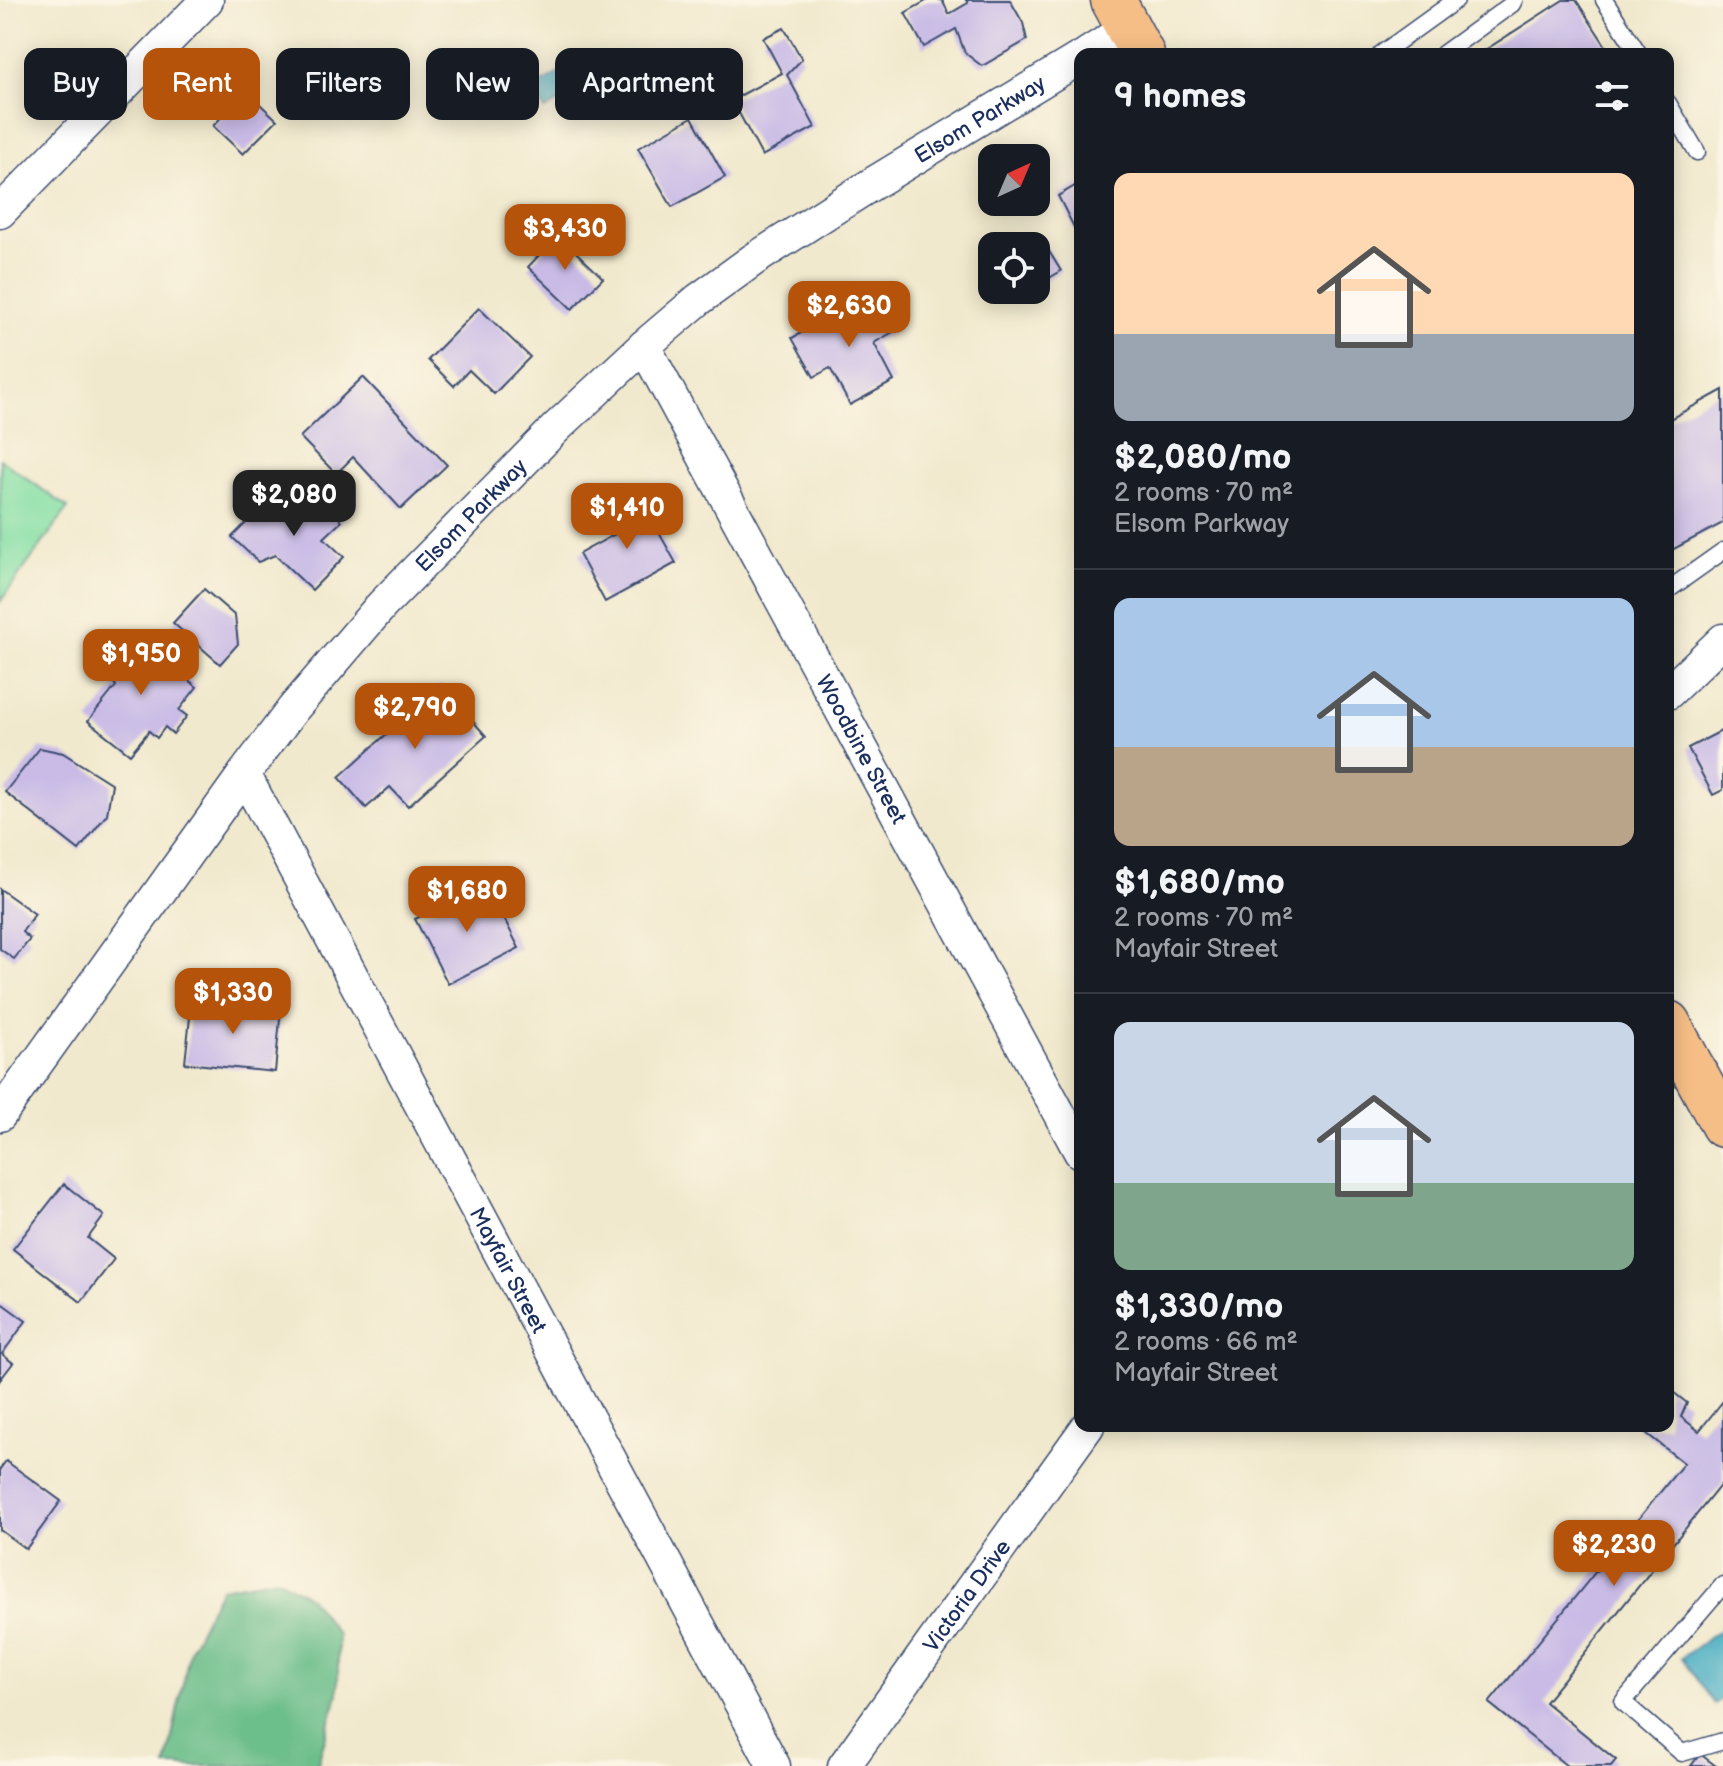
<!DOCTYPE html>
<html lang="en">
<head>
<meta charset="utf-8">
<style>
  body { margin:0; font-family:"Balsamiq Sans",sans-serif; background:#20242c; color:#f1f3f6; height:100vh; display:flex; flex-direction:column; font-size:30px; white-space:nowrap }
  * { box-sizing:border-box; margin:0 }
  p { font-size:26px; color:#9ea1a6 }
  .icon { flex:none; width:44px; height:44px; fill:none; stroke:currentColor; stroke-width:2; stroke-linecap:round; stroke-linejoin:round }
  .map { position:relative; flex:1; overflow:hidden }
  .details { position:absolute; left:1074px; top:48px; width:600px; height:1384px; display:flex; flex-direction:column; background:#171b24; border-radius:16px; box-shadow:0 4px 20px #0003 }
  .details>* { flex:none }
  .guide { position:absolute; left:24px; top:48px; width:760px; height:72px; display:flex; gap:16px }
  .needle { width:52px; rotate:44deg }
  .buttons { position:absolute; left:978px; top:144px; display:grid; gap:16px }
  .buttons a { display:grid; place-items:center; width:72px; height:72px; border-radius:16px; background:#171b24; box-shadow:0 4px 20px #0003; font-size:40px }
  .price { position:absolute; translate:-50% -68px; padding:0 18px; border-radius:16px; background:#b45309; color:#fff; font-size:26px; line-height:52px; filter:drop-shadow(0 2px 4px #0008) }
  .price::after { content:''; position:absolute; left:50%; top:48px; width:24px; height:18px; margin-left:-12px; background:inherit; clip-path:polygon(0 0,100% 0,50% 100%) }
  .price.selected { background:#222; color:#fff }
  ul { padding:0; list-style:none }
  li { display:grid; align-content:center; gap:16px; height:424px; padding:0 40px }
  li+li { border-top:2px solid #363941 }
  li span { display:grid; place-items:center; height:248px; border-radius:16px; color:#555 }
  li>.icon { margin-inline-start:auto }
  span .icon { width:144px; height:144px; fill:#fffc; stroke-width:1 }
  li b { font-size:34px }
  h2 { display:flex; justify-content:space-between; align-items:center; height:96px; padding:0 40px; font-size:34px }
  .pill { padding:0 28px; border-radius:16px; background:#171b24; box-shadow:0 4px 20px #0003; font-size:28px; line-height:72px }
  .pill.selected { background:#b45309; color:#fff }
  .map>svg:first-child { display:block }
</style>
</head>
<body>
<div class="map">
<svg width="1723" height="1766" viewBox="0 0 1723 1766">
  <rect width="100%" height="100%" fill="#fcf5e5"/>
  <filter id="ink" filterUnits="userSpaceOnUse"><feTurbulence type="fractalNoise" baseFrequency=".0125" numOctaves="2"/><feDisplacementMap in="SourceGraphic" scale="16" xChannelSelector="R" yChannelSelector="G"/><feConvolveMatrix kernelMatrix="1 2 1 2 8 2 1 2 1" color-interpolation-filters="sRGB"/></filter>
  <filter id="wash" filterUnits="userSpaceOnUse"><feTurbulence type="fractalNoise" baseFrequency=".006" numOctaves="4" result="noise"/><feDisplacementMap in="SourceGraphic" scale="32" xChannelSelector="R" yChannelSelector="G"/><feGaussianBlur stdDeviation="1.8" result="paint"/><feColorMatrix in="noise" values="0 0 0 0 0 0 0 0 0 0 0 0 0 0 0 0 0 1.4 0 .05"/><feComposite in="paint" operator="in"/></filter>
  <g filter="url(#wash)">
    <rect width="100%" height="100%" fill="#f1e9cd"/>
    <path fill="#85dfa5" stroke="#508782" stroke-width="2" d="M0,459L68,508L0,602Z"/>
    <path fill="#6cbe8a" stroke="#447674" stroke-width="2" d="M277,1578L309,1597L338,1635V1694L317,1766H166L190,1649L221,1588Z"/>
    <g fill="#43abc2" stroke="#2f6d90" stroke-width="2">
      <path d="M575,63L579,69L583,67L589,77L584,79L587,86L545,110L532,89Z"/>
      <path d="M1723,1628V1698L1714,1704L1681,1658Z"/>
    </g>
    <g id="blocks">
      <g fill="#c9bbe6">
        <path d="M928,0H942L949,14L968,3L966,0H1010L1023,23L1027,40L982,66L965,53L956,29L924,47L905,13Z"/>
        <path d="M1563,0H1576L1611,54H1479Z"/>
        <path d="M784,28L802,59L787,75L815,127L762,156L732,100L782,73L763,38Z"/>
        <path d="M246,91L277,120L243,154L213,126Z"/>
        <path d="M692,117L725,177L672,207L638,148Z"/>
        <path d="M1080,183V239L1058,196Z"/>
        <path d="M558,235L603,278L572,309L528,267Z"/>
        <path d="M1041,238L1061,271L1036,286V246H1027Z"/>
        <path d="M872,294L893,332L874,343L894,381L850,405L830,368L814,377L792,338Z"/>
        <path d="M479,308L530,357L494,394L469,370L454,386L428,360Z"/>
        <path d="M363,377L447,465L401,509L353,457L336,474L300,437Z"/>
        <path d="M1723,390V523L1668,552V420Z"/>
        <path d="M276,493L296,512L314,493L342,521L324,538L344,557L312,590L275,555L258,562L232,537Z"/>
        <path d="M638,495L676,563L605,602L579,554L615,534L604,514Z"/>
        <path d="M204,589L235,616L238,644L220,664L173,623Z"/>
        <path d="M128,639L149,648L197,687L179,710L187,716L173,734L165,727L157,738L149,731L130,754L88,721L116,686L104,669Z"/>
        <path d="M441,685L486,736L408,806L390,787L366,808L339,777Z"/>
        <path d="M1723,730V790L1713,795L1688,748Z"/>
        <path d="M40,748L63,753L112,784L107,814L79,850L5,792Z"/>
        <path d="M486,883L519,948L448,984L415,919Z"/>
        <path d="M0,889L35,914L22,932L30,939L14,959L0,949Z"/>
        <path d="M192,999L281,1008L275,1072L185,1063Z"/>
        <path d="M64,1184L104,1216L88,1238L114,1259L81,1302L13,1249Z"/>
        <path d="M0,1302L26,1321L2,1354L13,1363L0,1380Z"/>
        <path d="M1668,1388L1687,1403L1681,1417L1699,1431L1723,1401V1482L1545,1702L1616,1760L1611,1766H1567L1489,1703L1684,1463L1637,1426H1668Z"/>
        <path d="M6,1461L61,1501L26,1549L0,1530V1469Z"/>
        <path d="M1700,1754L1716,1766H1691Z"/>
      </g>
    </g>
  </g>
  <g filter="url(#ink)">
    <use href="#blocks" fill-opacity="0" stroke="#3b4b6f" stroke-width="2"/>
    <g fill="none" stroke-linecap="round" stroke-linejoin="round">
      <defs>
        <g id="lane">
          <path d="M1604,0L1639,54"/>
          <path d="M1381,54L1456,0"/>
          <path d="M1443,54L1512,4L1514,0"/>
          <path d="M1668,103L1697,152"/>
          <path d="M1668,590L1723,551"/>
          <path d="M1723,1585L1623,1702L1682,1753L1723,1741"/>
        </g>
        <g id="street">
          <path d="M1087,54L1128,28"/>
          <path d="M0,212L207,0"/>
          <path id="s1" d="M644,346L1080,1152"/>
          <path d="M1668,693L1723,640"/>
          <path id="s2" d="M244,774L774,1766"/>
          <path id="s3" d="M0,1115L244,774L293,709L382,605L556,428L644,346L698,300L753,260L872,184L1080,58"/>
          <path id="s4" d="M844,1766L1088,1426"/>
        </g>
        <g id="primary">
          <path d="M1113,0L1142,54"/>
          <path d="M1668,1023L1723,1125"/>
        </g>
      </defs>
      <use href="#lane" stroke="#3b4b6f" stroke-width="19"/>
      <use href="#street" stroke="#3b4b6f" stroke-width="35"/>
      <use href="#primary" stroke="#3b4b6f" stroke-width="47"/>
      <use href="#lane" stroke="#fff" stroke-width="16"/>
      <use href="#street" stroke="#fff" stroke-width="32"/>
      <use href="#primary" stroke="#f6be87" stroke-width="44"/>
    </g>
  </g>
  <g text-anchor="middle" stroke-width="6" stroke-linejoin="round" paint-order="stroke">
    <g font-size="22" fill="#1b2f5e" stroke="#fcf5e5">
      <text dy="8" stroke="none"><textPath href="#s3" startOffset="1412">Elsom Parkway</textPath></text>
      <text dy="8" stroke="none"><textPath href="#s3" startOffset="764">Elsom Parkway</textPath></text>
      <text dy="8" stroke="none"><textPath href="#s1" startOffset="458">Woodbine Street</textPath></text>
      <text dy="8" stroke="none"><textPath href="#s2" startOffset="562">Mayfair Street</textPath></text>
      <text dy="8" stroke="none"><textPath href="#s4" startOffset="210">Victoria Drive</textPath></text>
    </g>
  </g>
</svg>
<div class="buttons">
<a><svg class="needle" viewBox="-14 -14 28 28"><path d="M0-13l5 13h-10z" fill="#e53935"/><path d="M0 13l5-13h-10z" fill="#9ea1a6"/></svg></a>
<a><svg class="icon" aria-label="locate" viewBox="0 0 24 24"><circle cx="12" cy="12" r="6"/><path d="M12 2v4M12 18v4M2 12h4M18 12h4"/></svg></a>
</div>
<b class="price" style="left:565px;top:272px">$3,430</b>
<b class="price" style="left:849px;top:349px">$2,630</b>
<b class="price selected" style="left:294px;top:538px">$2,080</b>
<b class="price" style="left:627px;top:551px">$1,410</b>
<b class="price" style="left:141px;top:697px">$1,950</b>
<b class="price" style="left:415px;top:751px">$2,790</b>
<b class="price" style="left:467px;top:934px">$1,680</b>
<b class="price" style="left:233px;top:1036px">$1,330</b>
<b class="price" style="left:1614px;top:1588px">$2,230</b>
<div class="guide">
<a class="pill">Buy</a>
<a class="pill selected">Rent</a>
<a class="pill">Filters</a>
<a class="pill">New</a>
<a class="pill">Apartment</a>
</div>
<section class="details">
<h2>9 homes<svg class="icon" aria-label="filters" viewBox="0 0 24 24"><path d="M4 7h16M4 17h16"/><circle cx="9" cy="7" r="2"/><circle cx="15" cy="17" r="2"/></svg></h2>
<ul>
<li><span style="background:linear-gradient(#ffd9b3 65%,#9aa5b1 0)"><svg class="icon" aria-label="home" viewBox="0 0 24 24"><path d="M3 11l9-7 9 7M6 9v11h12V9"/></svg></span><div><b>$2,080/mo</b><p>2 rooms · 70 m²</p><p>Elsom Parkway</p></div></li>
<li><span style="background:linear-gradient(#a9c7e8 60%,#b9a48a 0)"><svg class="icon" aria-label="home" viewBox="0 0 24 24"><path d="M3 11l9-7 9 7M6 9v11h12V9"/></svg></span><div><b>$1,680/mo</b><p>2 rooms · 70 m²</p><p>Mayfair Street</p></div></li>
<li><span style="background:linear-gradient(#c9d6e8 65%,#7fa58c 0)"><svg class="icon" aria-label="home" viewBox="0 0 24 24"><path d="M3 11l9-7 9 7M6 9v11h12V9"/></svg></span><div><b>$1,330/mo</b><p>2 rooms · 66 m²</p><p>Mayfair Street</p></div></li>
</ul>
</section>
</div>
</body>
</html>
